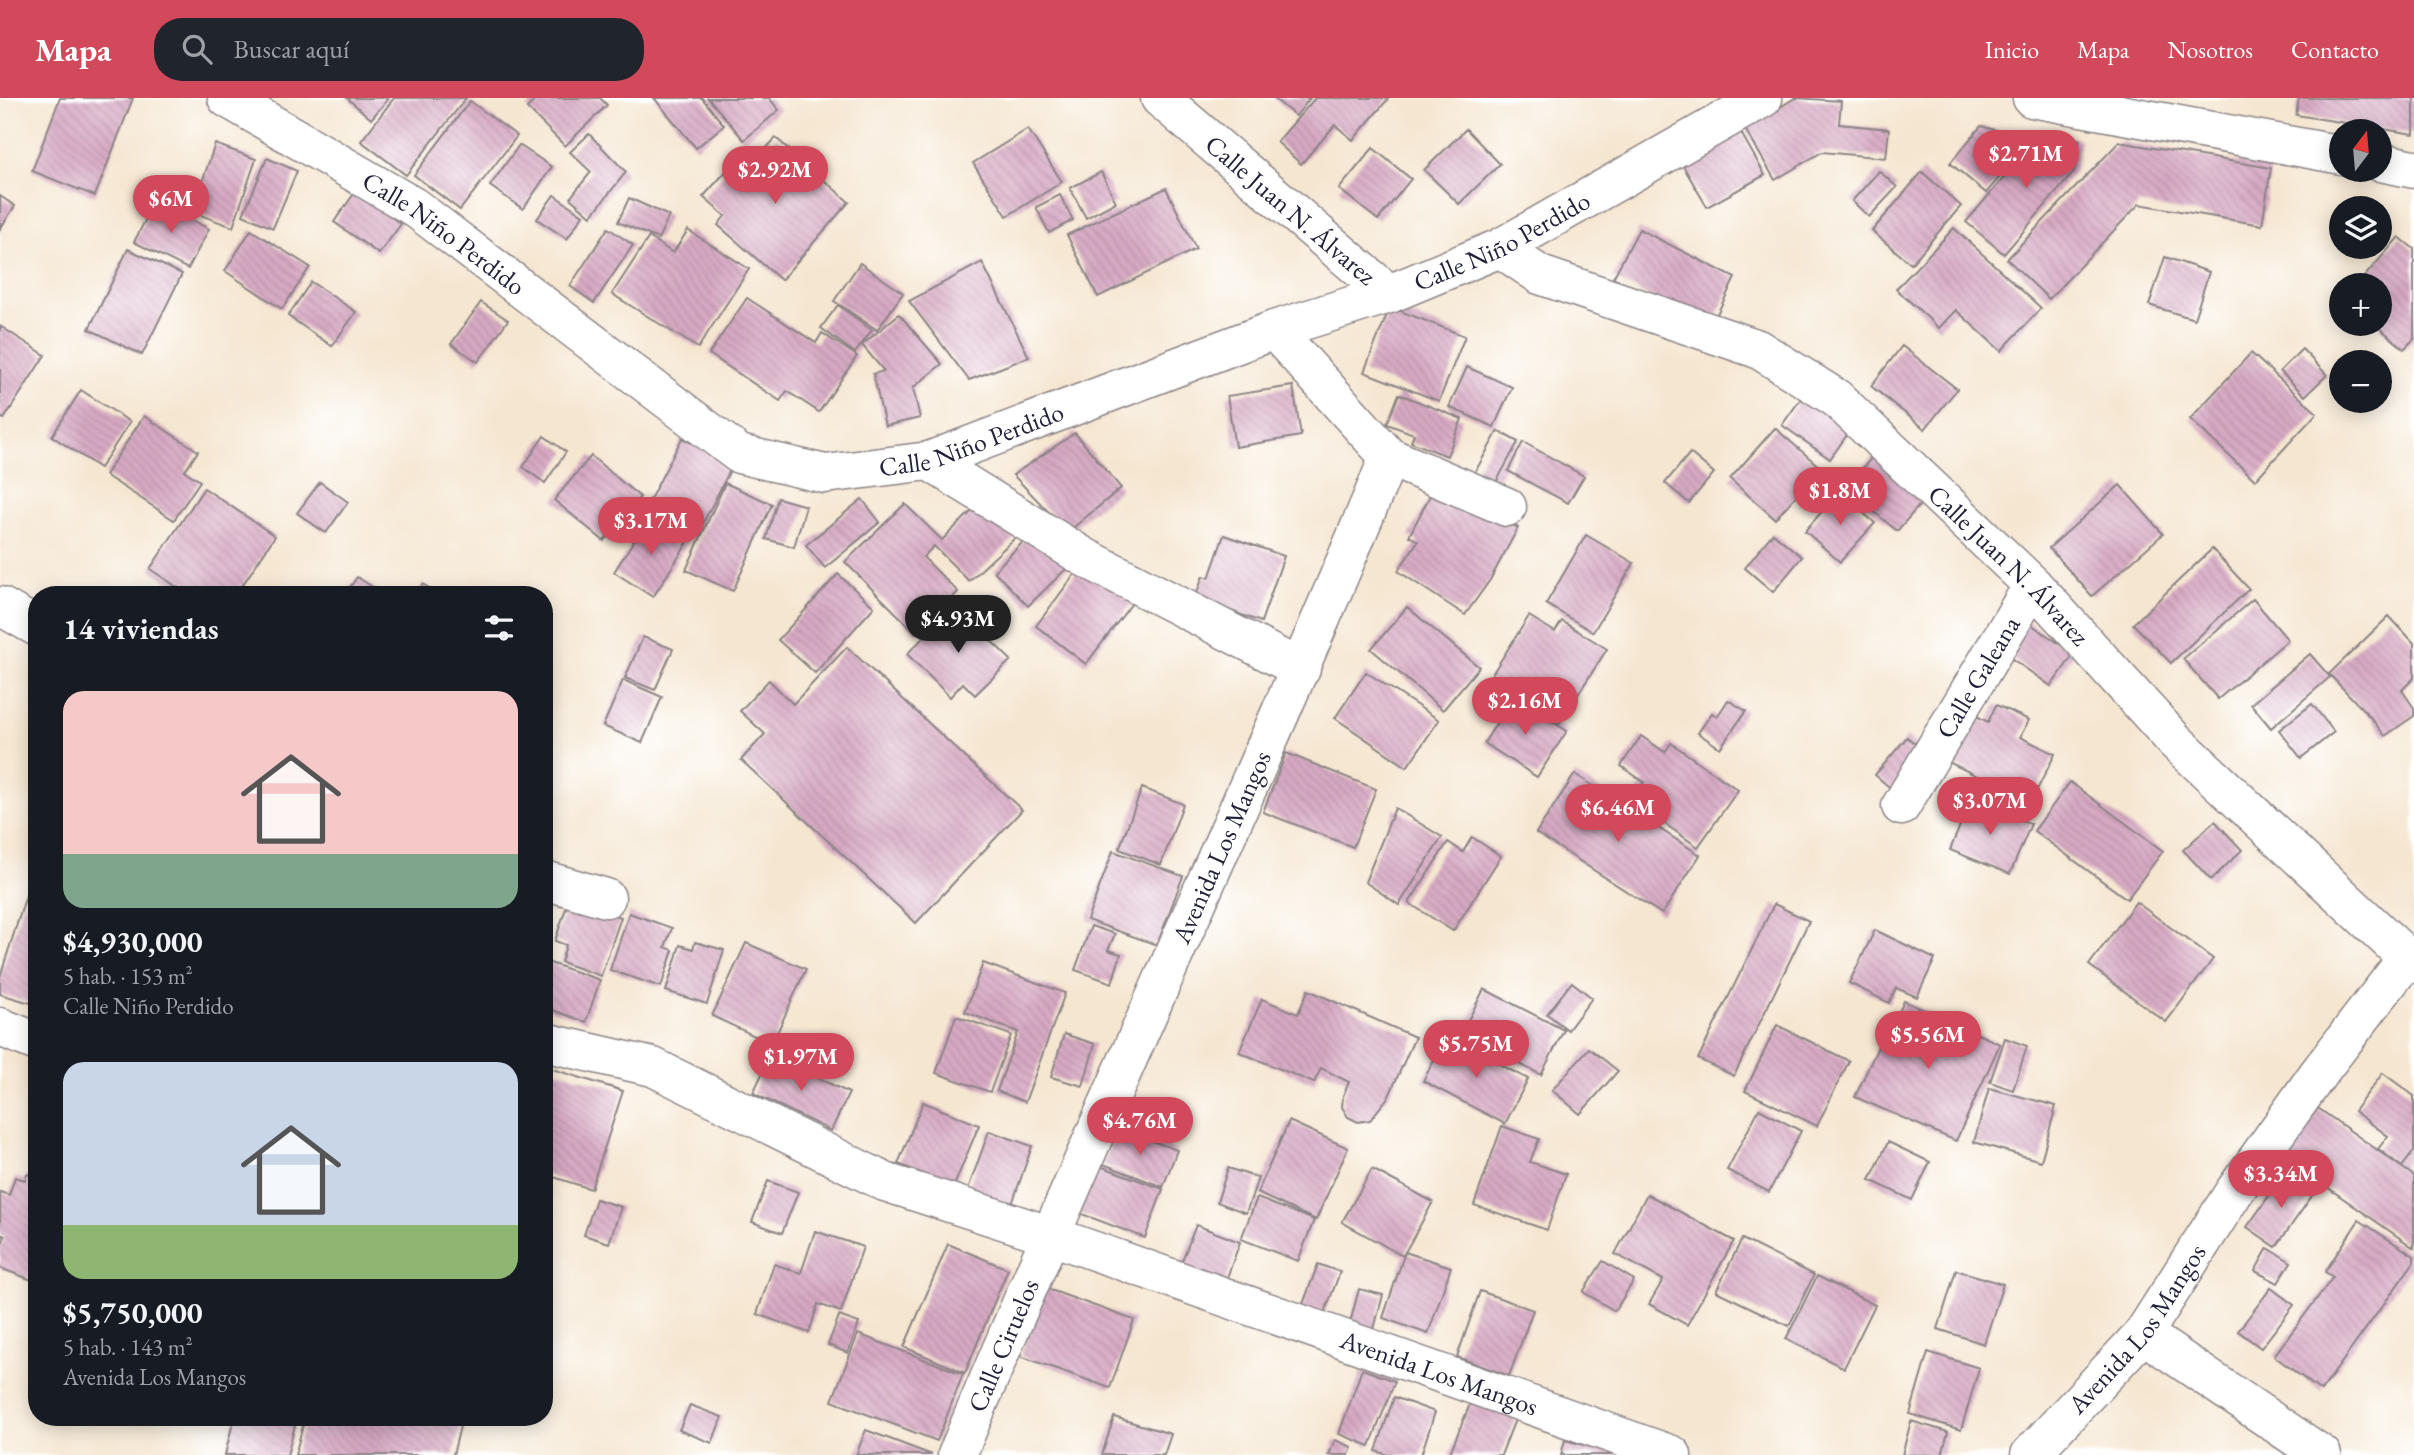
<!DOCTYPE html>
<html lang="es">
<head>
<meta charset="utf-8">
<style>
  body { margin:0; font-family:"EB Garamond",serif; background:#20242c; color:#f1f3f6; height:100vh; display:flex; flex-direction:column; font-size:26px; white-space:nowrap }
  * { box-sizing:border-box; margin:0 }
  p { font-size:23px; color:#9ea1a6 }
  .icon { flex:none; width:38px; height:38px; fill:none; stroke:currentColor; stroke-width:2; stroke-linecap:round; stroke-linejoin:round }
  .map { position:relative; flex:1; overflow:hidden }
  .panel { position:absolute; left:28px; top:488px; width:525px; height:840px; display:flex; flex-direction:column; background:#171b24; border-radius:28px; box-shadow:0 4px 18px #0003 }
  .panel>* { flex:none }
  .needle { width:46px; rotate:16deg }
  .fabs { position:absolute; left:2329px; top:21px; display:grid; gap:14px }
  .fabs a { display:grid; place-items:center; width:63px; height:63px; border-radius:50%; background:#171b24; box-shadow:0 4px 18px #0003; font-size:35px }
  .price { position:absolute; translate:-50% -60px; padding:0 16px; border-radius:24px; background:#d1495b; color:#fff; font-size:23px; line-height:46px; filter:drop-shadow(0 2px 4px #0008) }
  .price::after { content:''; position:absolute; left:50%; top:42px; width:21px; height:16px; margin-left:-10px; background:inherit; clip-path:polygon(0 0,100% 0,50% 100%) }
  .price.active { background:#222; color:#fff }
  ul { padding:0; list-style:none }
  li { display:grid; align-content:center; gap:14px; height:371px; padding:0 35px }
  li span { display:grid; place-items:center; height:217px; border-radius:21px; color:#555 }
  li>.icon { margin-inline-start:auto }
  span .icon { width:126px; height:126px; fill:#fffc; stroke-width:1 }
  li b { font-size:30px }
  h2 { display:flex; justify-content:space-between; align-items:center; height:84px; padding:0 35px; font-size:30px }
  header { display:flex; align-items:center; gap:42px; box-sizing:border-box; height:98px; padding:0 35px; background:#d1495b; color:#fff }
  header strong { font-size:33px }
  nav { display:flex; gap:38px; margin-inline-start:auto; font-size:24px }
  .search { width:490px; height:63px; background:#20242c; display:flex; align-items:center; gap:18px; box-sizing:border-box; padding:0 24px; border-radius:28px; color:#9ea1a6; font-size:26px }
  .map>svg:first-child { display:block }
</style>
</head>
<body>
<header>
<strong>Mapa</strong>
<div class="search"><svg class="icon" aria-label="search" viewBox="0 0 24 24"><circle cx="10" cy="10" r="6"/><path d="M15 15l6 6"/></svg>Buscar aquí</div>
<nav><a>Inicio</a><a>Mapa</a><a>Nosotros</a><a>Contacto</a></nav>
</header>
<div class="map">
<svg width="2414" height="1357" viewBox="0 0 2414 1357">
  <defs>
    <pattern id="building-back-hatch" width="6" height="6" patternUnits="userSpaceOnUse" patternTransform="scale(1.75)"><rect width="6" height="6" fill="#d7a9c3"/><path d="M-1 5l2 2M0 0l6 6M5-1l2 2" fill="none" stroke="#b891a8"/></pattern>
  </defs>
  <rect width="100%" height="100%" fill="#fff"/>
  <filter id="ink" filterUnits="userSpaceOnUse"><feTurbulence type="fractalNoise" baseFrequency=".0143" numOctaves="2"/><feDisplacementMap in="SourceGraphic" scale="14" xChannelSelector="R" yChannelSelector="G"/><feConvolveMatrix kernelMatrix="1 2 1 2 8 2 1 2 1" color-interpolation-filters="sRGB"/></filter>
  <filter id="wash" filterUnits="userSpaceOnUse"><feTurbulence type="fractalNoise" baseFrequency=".00686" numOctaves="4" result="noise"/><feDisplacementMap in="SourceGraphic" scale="28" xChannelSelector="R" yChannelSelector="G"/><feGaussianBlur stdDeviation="1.57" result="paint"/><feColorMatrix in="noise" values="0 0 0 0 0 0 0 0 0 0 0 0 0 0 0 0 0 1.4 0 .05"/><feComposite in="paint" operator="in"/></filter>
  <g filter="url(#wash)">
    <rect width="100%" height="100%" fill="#f5e6d0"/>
    <g id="blocks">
      <g fill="url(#building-back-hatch)">
        <path d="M60,0H133L95,98L32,73Z"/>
        <path d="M347,0H389L371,21Z"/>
        <path d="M394,0H466L406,77L361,43Z"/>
        <path d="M537,0H600L607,7L565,48L527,10Z"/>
        <path d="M654,0H702L724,27L696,50Z"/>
        <path d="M708,0H769L779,12L744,42Z"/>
        <path d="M1273,0H1310L1296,18Z"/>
        <path d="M1315,0H1389L1353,42L1335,27L1301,66L1277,44Z"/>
        <path d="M1795,0L1841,3L1839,26L1889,31L1886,60L1822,54L1775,82L1745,31Z"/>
        <path d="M2299,0H2414V36L2296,17Z"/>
        <path d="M470,3L517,38L460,112L414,77Z"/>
        <path d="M1981,28L2031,43L1986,95L1950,65Z"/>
        <path d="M1028,31L1062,84L1007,118L973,65Z"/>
        <path d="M1466,31L1500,66L1459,106L1424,72Z"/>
        <path d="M1740,33L1765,77L1707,109L1682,66Z"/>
        <path d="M2056,34L2080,42L2074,74L2004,156L1966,124L2036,42Z"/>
        <path d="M589,36L626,74L591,118L570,100L591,74L570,54Z"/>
        <path d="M776,40L849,104L781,182L718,127L725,118L703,99L748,49L759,58Z"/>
        <path d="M2119,44L2271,70L2262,127L2139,106L2049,201L2007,161Z"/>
        <path d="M215,46L256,61L233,129L192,114Z"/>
        <path d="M519,47L552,69L523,111L490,88Z"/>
        <path d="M1373,50L1411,81L1378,122L1339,91Z"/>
        <path d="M267,60L297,73L273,130L243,117Z"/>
        <path d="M1879,73L1897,89L1869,119L1852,103Z"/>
        <path d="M1101,74L1116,104L1086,120L1070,90Z"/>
        <path d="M1922,74L1961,108L1911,166L1872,133Z"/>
        <path d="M1166,90L1196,151L1098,199L1067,137Z"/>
        <path d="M356,93L401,126L379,156L334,124Z"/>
        <path d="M554,97L583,117L567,141L537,121Z"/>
        <path d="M1060,97L1073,122L1049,135L1036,109Z"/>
        <path d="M0,98L15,108L0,131Z"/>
        <path d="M629,100L669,118L658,141L618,124Z"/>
        <path d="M155,103L209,131L188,171L134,144Z"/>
        <path d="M608,130L633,147L594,205L570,188Z"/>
        <path d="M1954,130L2041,210L2001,253L1956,212L1939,230L1896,191Z"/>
        <path d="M1639,131L1735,180L1710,230L1613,180Z"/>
        <path d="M251,132L310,169L282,211L225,173Z"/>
        <path d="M688,132L749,171L698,250L612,196L649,139L673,155Z"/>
        <path d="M2399,139L2414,151V241L2404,251L2375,226H2380V187H2357Z"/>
        <path d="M128,151L182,176L142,257L89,231Z"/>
        <path d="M2165,159L2209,174L2194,221L2149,207Z"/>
        <path d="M982,164L1029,259L969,282L909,203Z"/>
        <path d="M860,165L903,195L877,232L834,203Z"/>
        <path d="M311,184L356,214L332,248L288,218Z"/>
        <path d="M747,200L816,245L822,235L857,258L819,314L787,293L780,303L709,256Z"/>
        <path d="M481,204L508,222L478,264L451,246Z"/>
        <path d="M838,207L872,232L855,255L821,230Z"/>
        <path d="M1390,209L1465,238L1439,303L1364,274Z"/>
        <path d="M899,216L942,266L913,290L920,320L885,328L873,276L884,273L862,247Z"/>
        <path d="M0,228L45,257L4,321L0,318Z"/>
        <path d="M1902,248L1957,291L1925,331L1871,288Z"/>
        <path d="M2302,251L2327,277L2305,298L2280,273Z"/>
        <path d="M2251,255L2317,315L2255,382L2190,321Z"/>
        <path d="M1467,269L1512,289L1494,329L1449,309Z"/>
        <path d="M1293,288L1301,338L1235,349L1227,298Z"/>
        <path d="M81,292L130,324L100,370L52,338Z"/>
        <path d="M1805,295L1852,330L1830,361L1782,327Z"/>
        <path d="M1399,296L1462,321L1447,358L1411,344L1414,336L1387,326Z"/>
        <path d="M144,318L198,353L185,373L200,383L174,422L105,377Z"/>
        <path d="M1775,330L1821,370L1775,421L1730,381Z"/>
        <path d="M1498,333L1518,344L1492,392L1471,381Z"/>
        <path d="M1075,335L1121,390L1068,434L1013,377Z"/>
        <path d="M544,338L566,354L545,385L523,369Z"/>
        <path d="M682,340L733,366L699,433L647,407Z"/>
        <path d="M1523,344L1584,378L1568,405L1508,373Z"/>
        <path d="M1878,352L1930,395L1897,433L1846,390Z"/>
        <path d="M1690,355L1714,375L1689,405L1665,385Z"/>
        <path d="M591,358L640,399L604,443L554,402Z"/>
        <path d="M320,384L348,404L326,435L297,415Z"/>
        <path d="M725,385L772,406L733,493L686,472Z"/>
        <path d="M1436,386L1518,430L1490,482L1465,517L1398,473L1418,443L1409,438Z"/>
        <path d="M2120,387L2163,436L2092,498L2049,450Z"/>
        <path d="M204,390L275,438L236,497H189L150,471Z"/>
        <path d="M1839,394L1875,425L1840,464L1805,433Z"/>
        <path d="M778,400L806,408L794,449L766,441Z"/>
        <path d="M862,401L880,424L825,470L806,447Z"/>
        <path d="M981,404L1015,440L969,483L934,448L923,459L958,494L916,535L845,464L905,406L942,442Z"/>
        <path d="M648,420L688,444L653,499L614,474Z"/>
        <path d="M1033,434L1068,469L1028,508L994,473Z"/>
        <path d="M1773,435L1802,459L1773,494L1745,470Z"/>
        <path d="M1224,437L1284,458L1261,524L1195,500L1203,478L1209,480Z"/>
        <path d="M1586,437L1634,465L1593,534L1546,506Z"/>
        <path d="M2212,451L2249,491L2171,565L2133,526Z"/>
        <path d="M1081,468L1132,505L1086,566L1036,528Z"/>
        <path d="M838,476L874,509L815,575L778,542Z"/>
        <path d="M357,479L385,497H345Z"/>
        <path d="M423,486L439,497H416Z"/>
        <path d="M2253,501L2288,542L2218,601L2183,561Z"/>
        <path d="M955,508L1011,562L975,597L963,585L950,599L907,556Z"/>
        <path d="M1407,509L1479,569L1443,612L1371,551Z"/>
        <path d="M1529,518L1555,534L1562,523L1607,551L1559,626L1489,581Z"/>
        <path d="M2389,518L2414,545V580L2402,592L2414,610V618L2385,638L2371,620L2329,576Z"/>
        <path d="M2022,520L2074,556L2051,588L1999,552Z"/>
        <path d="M643,539L673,551L655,592L625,580Z"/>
        <path d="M847,549L1022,712L916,825L741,662L765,636L740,613L769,582L793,606Z"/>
        <path d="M2310,556L2330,579L2271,630L2251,606Z"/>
        <path d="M1366,574L1439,622L1407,669L1335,620Z"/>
        <path d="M623,582L662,599L642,645L603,628Z"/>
        <path d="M1513,599L1567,633L1537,679L1484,645Z"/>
        <path d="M1728,602L1746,613L1720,650L1698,635L1712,615L1717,619Z"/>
        <path d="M2312,606L2334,634L2301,660L2279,632Z"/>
        <path d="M1996,607L2029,622L2020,639L2055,656L2031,704L1940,660L1963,611L1988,624Z"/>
        <path d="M1641,638L1665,654L1671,645L1738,692L1698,749L1631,702L1644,684L1621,668Z"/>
        <path d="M1907,639L1927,655L1895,694L1875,677Z"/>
        <path d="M1286,655L1376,691L1353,749L1263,714Z"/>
        <path d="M1575,676L1700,757L1662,816L1536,735Z"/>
        <path d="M2070,684L2163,753L2127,801L2034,733Z"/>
        <path d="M1142,690L1183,706L1161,767L1119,751Z"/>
        <path d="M1971,701L2031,726L2010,776L1950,752Z"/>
        <path d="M1395,710L1442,739L1399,807L1365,784Z"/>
        <path d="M2215,723L2242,752L2211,782L2183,752Z"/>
        <path d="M1472,739L1501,758L1453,833L1409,805L1448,744L1463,754Z"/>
        <path d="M1113,753L1183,778L1157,847L1087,822Z"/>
        <path d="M30,785L37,787V907L0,896V879Z"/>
        <path d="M569,801L621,819L601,878L561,864L566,847L555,843Z"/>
        <path d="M2136,804L2213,861L2166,924L2089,867Z"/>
        <path d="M1774,806L1809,823L1734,978L1698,961Z"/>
        <path d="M629,815L672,830L665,849L673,852L661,889L610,872Z"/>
        <path d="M1091,828L1115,836L1108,852L1121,856L1112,885L1075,872Z"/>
        <path d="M1875,832L1935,861L1917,899L1896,890L1889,905L1849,885Z"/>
        <path d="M695,844L724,852L707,906L666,893L680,847L693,851Z"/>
        <path d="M746,845L806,871L772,946L712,918Z"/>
        <path d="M544,863L600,882L586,924L544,909Z"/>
        <path d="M983,865L1065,895L1025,1004L997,993L1018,934L965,914Z"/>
        <path d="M1572,884L1592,900L1568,932L1547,916Z"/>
        <path d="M1484,891L1564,932L1541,977L1461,936Z"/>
        <path d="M1308,892L1415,939L1389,998L1370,1022L1358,1024L1348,1019L1342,1009L1343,998L1349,984L1321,970L1314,985L1239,954L1262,901L1298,916Z"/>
        <path d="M1904,903L2000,946L1956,1043L1855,999L1881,942L1885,944Z"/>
        <path d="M956,918L1011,937L990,994L936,975Z"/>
        <path d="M1777,927L1849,963L1817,1028L1745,993Z"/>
        <path d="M1064,936L1095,946L1083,988L1051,979Z"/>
        <path d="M1446,939L1528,981L1505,1026L1423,983Z"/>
        <path d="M2005,940L2027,948L2013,992L1990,984Z"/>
        <path d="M1589,950L1618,973L1580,1016L1552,992Z"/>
        <path d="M771,957L849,995L831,1033L753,995Z"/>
        <path d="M549,970L623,993L591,1091L544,1076V985Z"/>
        <path d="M2383,975L2414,998V1053L2402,1069L2378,1051L2388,1038L2354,1013Z"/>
        <path d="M1989,990L2056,1008L2041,1063L1974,1044Z"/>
        <path d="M923,1004L979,1027L954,1088L898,1066Z"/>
        <path d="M2315,1008L2414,1078V1150L2280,1056Z"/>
        <path d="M1759,1011L1801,1033L1769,1094L1727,1072Z"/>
        <path d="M1289,1023L1348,1050L1316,1122L1257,1095Z"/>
        <path d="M1502,1028L1539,1041L1530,1064L1566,1076L1547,1132L1474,1107Z"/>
        <path d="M1117,1030L1177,1052L1163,1089L1103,1066Z"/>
        <path d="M989,1033L1032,1048L1010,1112L966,1097Z"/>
        <path d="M1888,1044L1930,1064L1912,1102L1870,1082Z"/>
        <path d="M1097,1067L1163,1091L1145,1140L1079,1115Z"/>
        <path d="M1228,1070L1258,1080L1246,1115L1217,1104Z"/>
        <path d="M1372,1071L1433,1104L1403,1158L1342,1124Z"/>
        <path d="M2286,1074L2314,1095L2276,1149L2247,1129Z"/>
        <path d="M27,1076L37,1080V1184L0,1170V1150L5,1138L0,1136V1094L9,1097L15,1079L25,1082Z"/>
        <path d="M768,1083L798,1094L782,1135L752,1124Z"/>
        <path d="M1647,1096L1734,1143L1687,1227L1649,1206L1663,1182L1615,1156Z"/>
        <path d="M1257,1100L1314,1122L1298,1163L1241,1141Z"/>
        <path d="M596,1101L621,1109L609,1145L584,1137Z"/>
        <path d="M2359,1122L2414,1158V1164L2321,1293L2274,1258L2333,1179L2325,1174Z"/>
        <path d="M1196,1127L1240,1144L1225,1185L1180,1168Z"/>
        <path d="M815,1133L863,1149L841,1214L818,1206L809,1235L757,1216L774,1166L801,1175Z"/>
        <path d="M1742,1141L1814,1177L1789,1228L1716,1193Z"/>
        <path d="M948,1146L1008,1171L965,1275L904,1249Z"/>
        <path d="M2268,1150L2291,1164L2278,1185L2255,1173Z"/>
        <path d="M1405,1154L1451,1169L1428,1236L1383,1220Z"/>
        <path d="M1603,1163L1634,1182L1615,1213L1583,1194Z"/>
        <path d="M1318,1166L1340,1174L1322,1222L1300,1214Z"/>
        <path d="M1956,1172L2003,1186L1984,1246L1938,1231Z"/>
        <path d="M1817,1178L1875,1207L1844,1270L1786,1241Z"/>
        <path d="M1045,1190L1134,1222L1110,1290L1020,1258Z"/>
        <path d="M2271,1190L2294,1207L2261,1250L2238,1233Z"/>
        <path d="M1359,1191L1383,1197L1374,1231L1350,1225Z"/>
        <path d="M1480,1193L1533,1212L1509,1278L1457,1259Z"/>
        <path d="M839,1218L859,1225L848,1255L828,1247Z"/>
        <path d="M858,1236L963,1276L937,1343L832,1303Z"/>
        <path d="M1928,1254L1979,1270L1961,1332L1910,1316Z"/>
        <path d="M1362,1271L1395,1283L1370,1348L1339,1336Z"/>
        <path d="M1394,1299L1435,1314L1421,1357H1388L1376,1353Z"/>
        <path d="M1472,1301L1516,1319L1501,1357H1449Z"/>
        <path d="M690,1307L722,1319L712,1345L679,1332Z"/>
        <path d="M1114,1319L1171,1336L1164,1357H1102Z"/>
        <path d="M234,1320H297L287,1357H225Z"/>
        <path d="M305,1320H462L453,1357H295Z"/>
        <path d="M1911,1323L1948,1334L1942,1357H1902Z"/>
        <path d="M866,1332L932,1357H856Z"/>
        <path d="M1335,1342L1352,1349L1349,1357H1329Z"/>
        <path d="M1565,1342L1618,1356V1357H1561Z"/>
      </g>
    </g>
  </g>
  <g filter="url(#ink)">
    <use href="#blocks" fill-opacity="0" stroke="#8c8486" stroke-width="2"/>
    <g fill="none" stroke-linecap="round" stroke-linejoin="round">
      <defs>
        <g id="street">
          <path id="s1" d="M227,0L414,109L739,356L825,376L929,363L1274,232L1389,196L1500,150L1763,0"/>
          <path id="s2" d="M1160,0L1389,196"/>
          <path d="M2032,0L2342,57"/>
          <path d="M2380,64L2414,71"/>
          <path id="s3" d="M1500,150L1540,177L1758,251L1836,300L2033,487L2175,643L2414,866"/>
          <path d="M1274,232L1389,359L1507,409"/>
          <path d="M929,363L1084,459L1301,571"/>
          <path d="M0,508L37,529"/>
          <path id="s4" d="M1901,708L2033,487"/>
          <path d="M544,782L606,800"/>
          <path d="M0,929L37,944"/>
          <path id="s5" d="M544,944L653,969L885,1084L1049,1137L1672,1357"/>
          <path d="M2143,1236L2322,1357"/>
          <path id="s6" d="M957,1357C1096,1022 1251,694 1389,359"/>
          <path id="s7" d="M2030,1357L2143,1236L2234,1094L2318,976L2408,859"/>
        </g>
      </defs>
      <use href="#street" stroke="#8c8486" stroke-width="41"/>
      <use href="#street" stroke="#fff" stroke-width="38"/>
    </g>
  </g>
  <g text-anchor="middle" stroke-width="6" stroke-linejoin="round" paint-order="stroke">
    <g font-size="26" fill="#22223b" stroke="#fff">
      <text dy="9" stroke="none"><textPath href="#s2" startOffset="172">Calle Juan N. Álvarez</textPath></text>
      <text dy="9" stroke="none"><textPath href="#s1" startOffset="256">Calle Niño Perdido</textPath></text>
      <text dy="9" stroke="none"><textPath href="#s1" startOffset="1432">Calle Niño Perdido</textPath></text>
      <text dy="9" stroke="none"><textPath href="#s1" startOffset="864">Calle Niño Perdido</textPath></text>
      <text dy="9" stroke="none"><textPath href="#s3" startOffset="611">Calle Juan N. Álvarez</textPath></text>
      <text dy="9" stroke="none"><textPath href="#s4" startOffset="150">Calle Galeana</textPath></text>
      <text dy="9" stroke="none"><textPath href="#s6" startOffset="663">Avenida Los Mangos</textPath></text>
      <text dy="9" stroke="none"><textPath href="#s7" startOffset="166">Avenida Los Mangos</textPath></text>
      <text dy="9" stroke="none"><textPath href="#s6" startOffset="119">Calle Ciruelos</textPath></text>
      <text dy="9" stroke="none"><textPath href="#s5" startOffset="957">Avenida Los Mangos</textPath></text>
    </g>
  </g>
</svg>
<div class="fabs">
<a><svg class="needle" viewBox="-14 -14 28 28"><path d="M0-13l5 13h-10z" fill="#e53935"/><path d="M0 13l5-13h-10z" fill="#9ea1a6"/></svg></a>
<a><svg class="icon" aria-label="layers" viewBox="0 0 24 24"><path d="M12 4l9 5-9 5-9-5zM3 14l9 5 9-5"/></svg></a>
<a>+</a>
<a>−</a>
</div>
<b class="price" style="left:2026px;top:92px">$2.71M</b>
<b class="price" style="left:775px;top:108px">$2.92M</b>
<b class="price" style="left:171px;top:137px">$6M</b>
<b class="price" style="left:1840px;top:429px">$1.8M</b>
<b class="price" style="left:651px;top:459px">$3.17M</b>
<b class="price active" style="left:958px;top:557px">$4.93M</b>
<b class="price" style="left:1525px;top:639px">$2.16M</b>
<b class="price" style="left:1990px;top:739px">$3.07M</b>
<b class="price" style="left:1618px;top:746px">$6.46M</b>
<b class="price" style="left:1928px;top:973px">$5.56M</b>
<b class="price" style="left:1476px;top:982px">$5.75M</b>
<b class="price" style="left:801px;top:995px">$1.97M</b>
<b class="price" style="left:1140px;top:1059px">$4.76M</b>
<b class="price" style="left:2281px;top:1112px">$3.34M</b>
<section class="panel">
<h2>14 viviendas<svg class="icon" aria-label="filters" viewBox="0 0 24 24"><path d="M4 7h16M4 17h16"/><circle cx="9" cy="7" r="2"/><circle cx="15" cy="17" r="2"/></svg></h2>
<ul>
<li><span style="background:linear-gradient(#f6c9c9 75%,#7fa58c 0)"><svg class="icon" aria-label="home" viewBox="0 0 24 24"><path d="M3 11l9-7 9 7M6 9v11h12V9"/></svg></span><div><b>$4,930,000</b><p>5 hab. · 153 m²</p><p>Calle Niño Perdido</p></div></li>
<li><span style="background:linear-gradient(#c9d6e8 75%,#8fb573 0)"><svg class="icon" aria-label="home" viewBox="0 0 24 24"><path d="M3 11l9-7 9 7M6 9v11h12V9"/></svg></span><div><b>$5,750,000</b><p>5 hab. · 143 m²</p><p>Avenida Los Mangos</p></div></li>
</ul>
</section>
</div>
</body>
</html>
